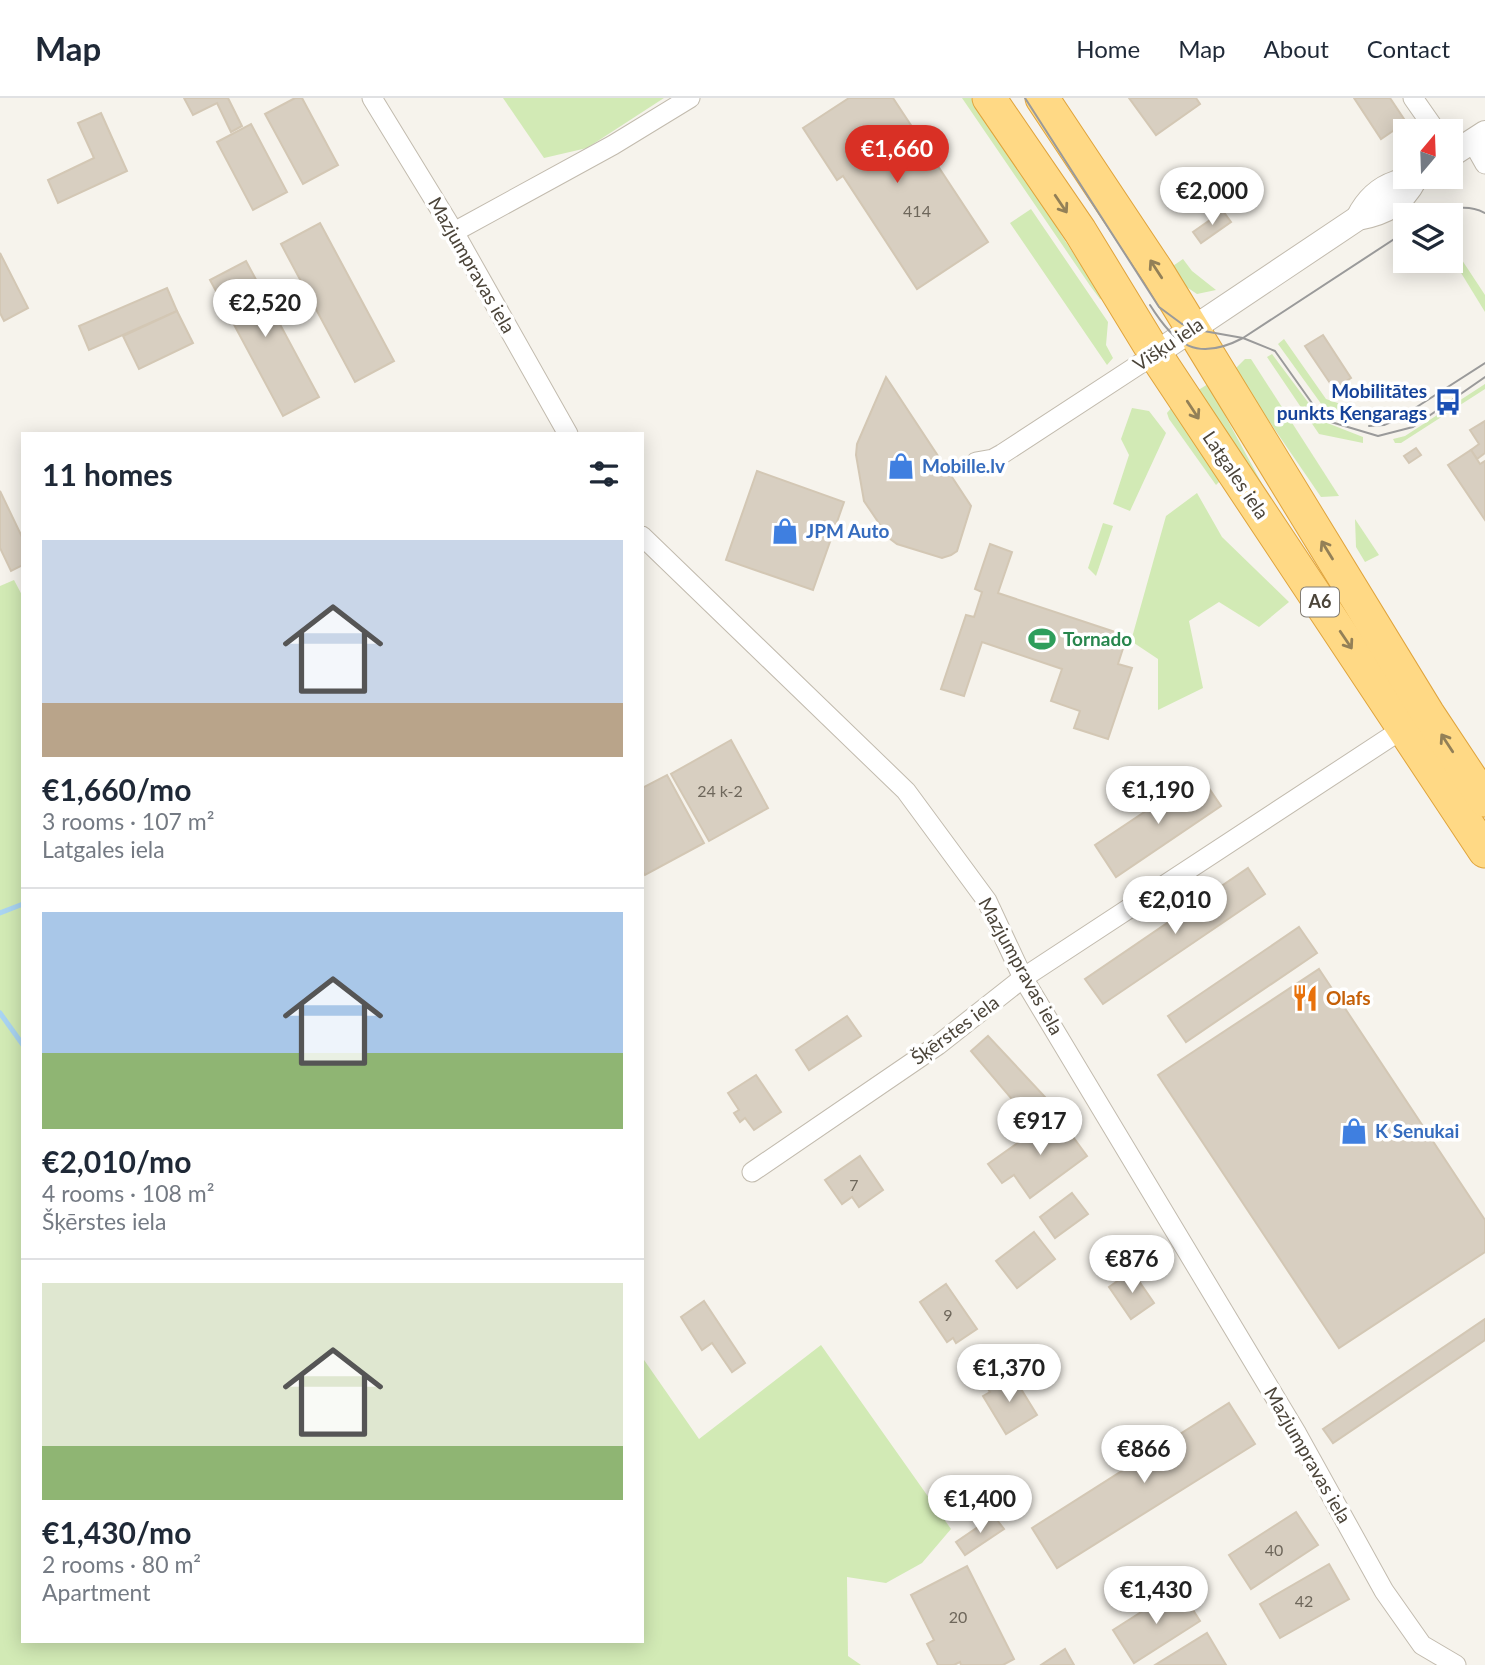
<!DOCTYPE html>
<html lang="en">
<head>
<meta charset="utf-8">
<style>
  body { margin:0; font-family:Lato,sans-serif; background:#f6f6f7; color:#1f2937; height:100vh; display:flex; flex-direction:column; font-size:26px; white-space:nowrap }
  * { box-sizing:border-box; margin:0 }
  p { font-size:23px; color:#747a83 }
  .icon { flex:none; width:38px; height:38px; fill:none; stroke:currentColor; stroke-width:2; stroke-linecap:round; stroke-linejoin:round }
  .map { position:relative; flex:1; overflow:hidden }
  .side { position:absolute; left:21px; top:334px; width:623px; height:1211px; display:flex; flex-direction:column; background:#fff; border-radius:0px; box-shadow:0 4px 18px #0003 }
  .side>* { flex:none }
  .needle { width:46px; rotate:19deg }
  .tools { position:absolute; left:1393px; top:21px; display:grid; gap:14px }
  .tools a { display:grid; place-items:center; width:70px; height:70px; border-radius:0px; background:#fff; box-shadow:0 4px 18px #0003; font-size:35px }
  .price { position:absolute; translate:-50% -60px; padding:0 16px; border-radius:24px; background:#fff; color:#222; font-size:23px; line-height:46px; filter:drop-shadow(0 2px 4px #0008) }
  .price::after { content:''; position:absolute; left:50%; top:42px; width:21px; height:16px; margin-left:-10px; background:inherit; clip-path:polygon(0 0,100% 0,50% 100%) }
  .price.current { background:#d93025; color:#fff }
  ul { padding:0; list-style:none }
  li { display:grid; align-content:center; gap:14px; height:371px; padding:0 21px }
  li+li { border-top:2px solid #e0e1e3 }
  li span { display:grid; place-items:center; height:217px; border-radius:0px; color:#555 }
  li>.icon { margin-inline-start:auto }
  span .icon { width:126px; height:126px; fill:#fffc; stroke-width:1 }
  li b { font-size:30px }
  h2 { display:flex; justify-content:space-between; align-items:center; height:84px; padding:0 21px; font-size:30px }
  header { display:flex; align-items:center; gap:42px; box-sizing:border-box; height:98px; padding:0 35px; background:#fff; border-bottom:2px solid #e0e1e3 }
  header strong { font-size:33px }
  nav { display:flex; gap:38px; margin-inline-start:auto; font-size:24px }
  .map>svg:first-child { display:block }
</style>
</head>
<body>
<header>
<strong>Map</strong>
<nav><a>Home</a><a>Map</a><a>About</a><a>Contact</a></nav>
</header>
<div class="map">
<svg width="1485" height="1567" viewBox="0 0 1485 1567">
  <rect width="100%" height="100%" fill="#f6f3ec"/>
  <g fill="#d2eab5">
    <path d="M503,0H664L587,50L544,60Z"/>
    <path d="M962,0H971L1014,65L1018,63L1062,138L1104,202L1100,201L1091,189Z"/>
    <path d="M1031,111L1108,224L1106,247L1113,260L1107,267L1010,125Z"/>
    <path d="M1458,156L1485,197V214L1455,165Z"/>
    <path d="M1183,161L1192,173L1216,192L1197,196L1185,188L1170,170Z"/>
    <path d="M1284,241L1326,301L1364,314L1363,322L1322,307L1278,246Z"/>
    <path d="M1272,256L1322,323L1363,339V345L1319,336L1267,259Z"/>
    <path d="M1245,261H1251L1339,398L1321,399L1234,272Z"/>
    <path d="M1208,286L1273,406L1296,438L1294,441L1192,296Z"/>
    <path d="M1485,286V291L1401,345H1395L1393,341L1405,338Z"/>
    <path d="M1172,309L1221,382L1216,387L1169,321L1167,315Z"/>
    <path d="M1132,310L1149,313L1166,335L1130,413L1113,406L1129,357L1121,341Z"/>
    <path d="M1197,395L1222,439L1289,504L1259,529L1219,504L1189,523L1203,590L1158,612V561L1131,543L1166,418Z"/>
    <path d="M1355,421L1379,457L1365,464L1356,449Z"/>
    <path d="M1103,425L1113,428L1096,478L1088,470Z"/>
    <path d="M14,482L23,499V1544H642V1259L699,1341L821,1247L951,1431L922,1465L886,1485L847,1479L848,1558L861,1567H0V488Z"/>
  </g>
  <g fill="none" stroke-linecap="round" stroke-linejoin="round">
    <g stroke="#a9d4f2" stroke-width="5">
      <path d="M0,815L23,806"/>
      <path d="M0,915L23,947"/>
    </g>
  </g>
  <g fill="#d8cfc1" stroke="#d3c7b4" stroke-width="2">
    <path d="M184,0H228L242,28L231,34L217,5L193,17Z"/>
    <path d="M295,0H302L338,67L303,86L265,16Z"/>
    <path d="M849,0H893L988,144L917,191L843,78L837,82L803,30Z"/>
    <path d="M1129,0H1196L1200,6L1156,37Z"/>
    <path d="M1354,0H1390L1406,24L1381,41Z"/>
    <path d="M101,15L127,73L58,105L48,82L94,60L78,25Z"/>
    <path d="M251,26L287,94L253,112L217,44Z"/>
    <path d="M1223,113L1231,124L1201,145L1193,134Z"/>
    <path d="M320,125L394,263L355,284L281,146Z"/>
    <path d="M0,155L28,210L4,223L0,215Z"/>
    <path d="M246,163L319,299L283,318L210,182Z"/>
    <path d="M167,190L177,213L89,252L79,228Z"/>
    <path d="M177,213L193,245L139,271L123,238Z"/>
    <path d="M1323,237L1351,280L1334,291L1305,248Z"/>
    <path d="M886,279L971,408L957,453L951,457L942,460L897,446L889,440L864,403L856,357L857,346Z"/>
    <path d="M1485,323V355L1477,361L1471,352L1479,346L1470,332Z"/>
    <path d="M1416,350L1421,357L1409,365L1404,358Z"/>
    <path d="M1471,352L1480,366L1485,363V422L1448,367Z"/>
    <path d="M757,373L844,404L813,492L726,462Z"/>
    <path d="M0,393L23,441V467L11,473L0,450Z"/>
    <path d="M990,446L1012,454L998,495L1127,538L1118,566L1132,570L1108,641L1074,630L1080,613L1051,603L1062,571L982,544L964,598L941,591L966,517L974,519L982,494L975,491Z"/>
    <path d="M731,642L768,710L709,743L671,676Z"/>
    <path d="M667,677L704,745L645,777L642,772V690Z"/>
    <path d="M1200,677L1221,708L1116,779L1095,747Z"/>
    <path d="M1248,770L1265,796L1103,906L1085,881Z"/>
    <path d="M1299,829L1317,855L1186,944L1168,918Z"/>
    <path d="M1319,871L1485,1122V1154L1339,1250L1158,977Z"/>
    <path d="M847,918L861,938L809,972L796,952Z"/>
    <path d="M988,938L1060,1015L1033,1034L1015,1010L1017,1007L971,953Z"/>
    <path d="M756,977L781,1014L754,1032L745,1020L740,1024L734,1015L739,1012L728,995Z"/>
    <path d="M1057,1017L1087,1058L1030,1100L1014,1077L1002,1085L988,1066Z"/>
    <path d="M860,1058L883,1092L859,1109L852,1099L842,1106L825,1082Z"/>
    <path d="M1072,1095L1088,1116L1055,1140L1040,1119Z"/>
    <path d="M1034,1134L1055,1161L1017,1190L996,1163Z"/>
    <path d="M1132,1173L1154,1205L1131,1221L1109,1189Z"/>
    <path d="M946,1186L977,1231L956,1245L953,1240L947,1244L920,1204Z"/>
    <path d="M704,1203L745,1265L732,1274L712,1245L702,1252L681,1219Z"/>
    <path d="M1485,1221V1242L1333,1345L1323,1331Z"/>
    <path d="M1013,1278L1037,1317L1006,1336L983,1298L990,1294L986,1288L1001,1279L1004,1284Z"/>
    <path d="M1229,1305L1255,1346L1057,1470L1032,1430Z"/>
    <path d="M1296,1414L1318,1447L1251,1491L1229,1457Z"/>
    <path d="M994,1418L1004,1431L965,1457L956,1444Z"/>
    <path d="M1329,1466L1349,1501L1280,1540L1260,1506Z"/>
    <path d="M967,1468L1014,1561L1003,1567H961L960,1564L954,1567H938L927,1546L934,1542L911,1497Z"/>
    <path d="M1179,1490L1200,1523L1134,1565L1113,1532Z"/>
    <path d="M1207,1535L1226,1567H1155Z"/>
    <path d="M1065,1551L1074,1567H1041Z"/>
  </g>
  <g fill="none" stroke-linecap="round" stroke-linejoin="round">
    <defs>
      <g id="minor">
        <path d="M372,0L454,134L568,336"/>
        <path d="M1413,0L1436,33"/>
        <path d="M1472,43L1485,66"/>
        <path d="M454,134L613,47L690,0"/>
        <path d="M976,364L993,361L1002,356L1155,256"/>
        <path d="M642,438L906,693L987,803L1023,880L1297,1336L1384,1493L1422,1547L1456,1567"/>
        <path d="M752,1074L938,947L1023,880L1404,630"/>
      </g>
      <g id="tertiary">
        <path d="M1451,57L1485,35"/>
        <path d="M1358,120C1366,104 1378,91 1396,85C1403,82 1411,82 1418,79"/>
        <path d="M1155,256L1358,120C1385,115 1402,106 1415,81"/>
      </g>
      <g id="trunk">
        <path d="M989,0L1080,133L1155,256L1485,753"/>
        <path d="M1042,0L1157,173L1428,616L1485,702"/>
      </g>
    </defs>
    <use href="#minor" stroke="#c2bbae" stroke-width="21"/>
    <use href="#tertiary" stroke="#c2bbae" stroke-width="26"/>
    <use href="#trunk" stroke="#e0a43c" stroke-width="35"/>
    <use href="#minor" stroke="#fff" stroke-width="19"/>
    <use href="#tertiary" stroke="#fff" stroke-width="24"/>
    <use href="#trunk" stroke="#ffd985" stroke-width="33"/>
    <g stroke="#9a9a9a" stroke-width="2">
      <path d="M1025,0L1159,209L1182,226L1198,232L1243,240L1275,253L1319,315L1331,324L1378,338L1413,329L1485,279"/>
      <path d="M1435,117C1452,110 1467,106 1485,115"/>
      <path d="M1150,207C1176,248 1197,264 1243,240L1405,134"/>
      <path d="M1369,328L1384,327L1398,321L1485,265"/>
    </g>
  </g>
  <defs><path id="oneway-shaft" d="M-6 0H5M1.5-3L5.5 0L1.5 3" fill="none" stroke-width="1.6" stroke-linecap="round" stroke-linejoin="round" transform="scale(1.75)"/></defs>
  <g stroke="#938057">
    <use href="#oneway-shaft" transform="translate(1061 106) rotate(56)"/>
    <use href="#oneway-shaft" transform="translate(1156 171) rotate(-123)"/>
    <use href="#oneway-shaft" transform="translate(1193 312) rotate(57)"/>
    <use href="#oneway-shaft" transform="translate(1327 452) rotate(-122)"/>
    <use href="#oneway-shaft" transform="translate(1346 542) rotate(56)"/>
    <use href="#oneway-shaft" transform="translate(1447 645) rotate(-123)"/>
  </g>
  <defs>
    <symbol id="bus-bare" viewBox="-9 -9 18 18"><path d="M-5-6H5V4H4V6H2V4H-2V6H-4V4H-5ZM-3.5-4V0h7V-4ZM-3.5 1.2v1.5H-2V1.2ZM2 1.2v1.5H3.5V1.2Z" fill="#1a4fb4" stroke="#fff" stroke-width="2.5" paint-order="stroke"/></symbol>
    <symbol id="shop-bare" viewBox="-9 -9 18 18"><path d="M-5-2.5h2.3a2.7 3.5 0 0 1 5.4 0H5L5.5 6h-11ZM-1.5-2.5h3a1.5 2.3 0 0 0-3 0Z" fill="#3f7fe0" stroke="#fff" stroke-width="2.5" paint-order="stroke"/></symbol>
    <symbol id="stadium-bare" viewBox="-9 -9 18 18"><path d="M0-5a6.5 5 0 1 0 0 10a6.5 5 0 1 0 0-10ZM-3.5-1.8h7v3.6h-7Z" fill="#2e9e5b" stroke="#fff" stroke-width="2.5" paint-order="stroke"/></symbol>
    <symbol id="restaurant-bare" viewBox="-9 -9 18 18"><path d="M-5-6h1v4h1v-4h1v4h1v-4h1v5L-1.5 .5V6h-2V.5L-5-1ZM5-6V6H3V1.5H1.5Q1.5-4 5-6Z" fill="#e8710a" stroke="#fff" stroke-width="2.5" paint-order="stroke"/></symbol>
  </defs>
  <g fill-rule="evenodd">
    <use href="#bus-bare" x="1429" y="285" width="38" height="38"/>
    <use href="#shop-bare" x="882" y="349" width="38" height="38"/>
    <use href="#shop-bare" x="766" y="414" width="38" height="38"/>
    <use href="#stadium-bare" x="1023" y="522" width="38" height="38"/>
    <use href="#restaurant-bare" x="1286" y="881" width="38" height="38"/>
    <use href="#shop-bare" x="1335" y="1014" width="38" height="38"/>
  </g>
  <g text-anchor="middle" stroke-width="7" stroke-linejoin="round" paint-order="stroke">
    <g font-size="16" fill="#6e675b">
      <text x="917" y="119">414</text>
      <text x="720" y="699">24 k-2</text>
      <text x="854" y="1093">7</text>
      <text x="948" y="1223">9</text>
      <text x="1274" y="1458">40</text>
      <text x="1304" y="1509">42</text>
      <text x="958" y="1525">20</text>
    </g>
    <rect fill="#fff" stroke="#817c74" stroke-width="2" x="1301" y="489.5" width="38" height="29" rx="5"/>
    <g font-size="18" font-weight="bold" fill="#4b4439">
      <text x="1320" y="510">A6</text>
    </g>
    <g font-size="19" fill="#4b4439" stroke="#fff">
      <text transform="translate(472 167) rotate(60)" y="7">Mazjumpravas iela</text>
      <text transform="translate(1168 246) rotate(-34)" y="7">Višķu iela</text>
      <text transform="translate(1236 377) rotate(56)" y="7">Latgales iela</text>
      <text transform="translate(1021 868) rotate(61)" y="7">Mazjumpravas iela</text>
      <text transform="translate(955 932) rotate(-36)" y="7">Šķērstes iela</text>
      <text transform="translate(1308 1357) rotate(60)" y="7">Mazjumpravas iela</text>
    </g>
    <g font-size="19" font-weight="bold" fill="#164399" stroke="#fff" text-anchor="end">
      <text x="1427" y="300">Mobilitātes<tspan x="1427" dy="22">punkts Ķengarags</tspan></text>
    </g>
    <g font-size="19" font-weight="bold" fill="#366cbe" stroke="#fff" text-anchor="start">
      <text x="922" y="375">Mobille.lv</text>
      <text x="806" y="440">JPM Auto</text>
      <text x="1375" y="1040">K Senukai</text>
    </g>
    <g font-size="19" font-weight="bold" fill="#27864d" stroke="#fff" text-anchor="start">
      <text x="1063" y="548">Tornado</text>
    </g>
    <g font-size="19" font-weight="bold" fill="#c56008" stroke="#fff" text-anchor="start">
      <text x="1326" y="907">Olafs</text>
    </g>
  </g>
</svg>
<div class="tools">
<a><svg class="needle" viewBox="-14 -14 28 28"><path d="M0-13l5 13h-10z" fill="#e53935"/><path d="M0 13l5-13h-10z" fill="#747a83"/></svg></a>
<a><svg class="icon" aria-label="layers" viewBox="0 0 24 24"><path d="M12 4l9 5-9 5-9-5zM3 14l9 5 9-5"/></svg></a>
</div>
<b class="price current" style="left:897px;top:87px">€1,660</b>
<b class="price" style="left:1212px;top:129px">€2,000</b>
<b class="price" style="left:265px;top:241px">€2,520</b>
<b class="price" style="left:1158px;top:728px">€1,190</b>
<b class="price" style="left:1175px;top:838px">€2,010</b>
<b class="price" style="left:1040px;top:1059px">€917</b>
<b class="price" style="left:1132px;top:1197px">€876</b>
<b class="price" style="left:1009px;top:1306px">€1,370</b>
<b class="price" style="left:1144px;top:1387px">€866</b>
<b class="price" style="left:980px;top:1437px">€1,400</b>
<b class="price" style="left:1156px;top:1528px">€1,430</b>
<section class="side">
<h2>11 homes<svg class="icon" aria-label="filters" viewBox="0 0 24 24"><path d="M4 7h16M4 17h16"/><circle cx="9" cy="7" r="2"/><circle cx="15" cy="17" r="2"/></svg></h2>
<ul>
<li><span style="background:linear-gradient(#c9d6e8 75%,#b9a48a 0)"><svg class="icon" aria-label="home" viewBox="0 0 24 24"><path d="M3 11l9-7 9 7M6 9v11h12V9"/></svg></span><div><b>€1,660/mo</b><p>3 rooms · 107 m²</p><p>Latgales iela</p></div></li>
<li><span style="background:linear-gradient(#a9c7e8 65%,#8fb573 0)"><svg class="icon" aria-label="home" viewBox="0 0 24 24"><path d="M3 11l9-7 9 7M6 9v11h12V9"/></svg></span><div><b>€2,010/mo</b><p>4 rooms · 108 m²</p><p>Šķērstes iela</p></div></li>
<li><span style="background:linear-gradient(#dfe7d0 75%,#8fb573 0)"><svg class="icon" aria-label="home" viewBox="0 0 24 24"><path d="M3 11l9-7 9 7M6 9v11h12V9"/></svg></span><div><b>€1,430/mo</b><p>2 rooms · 80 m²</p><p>Apartment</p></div></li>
</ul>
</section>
</div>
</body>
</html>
